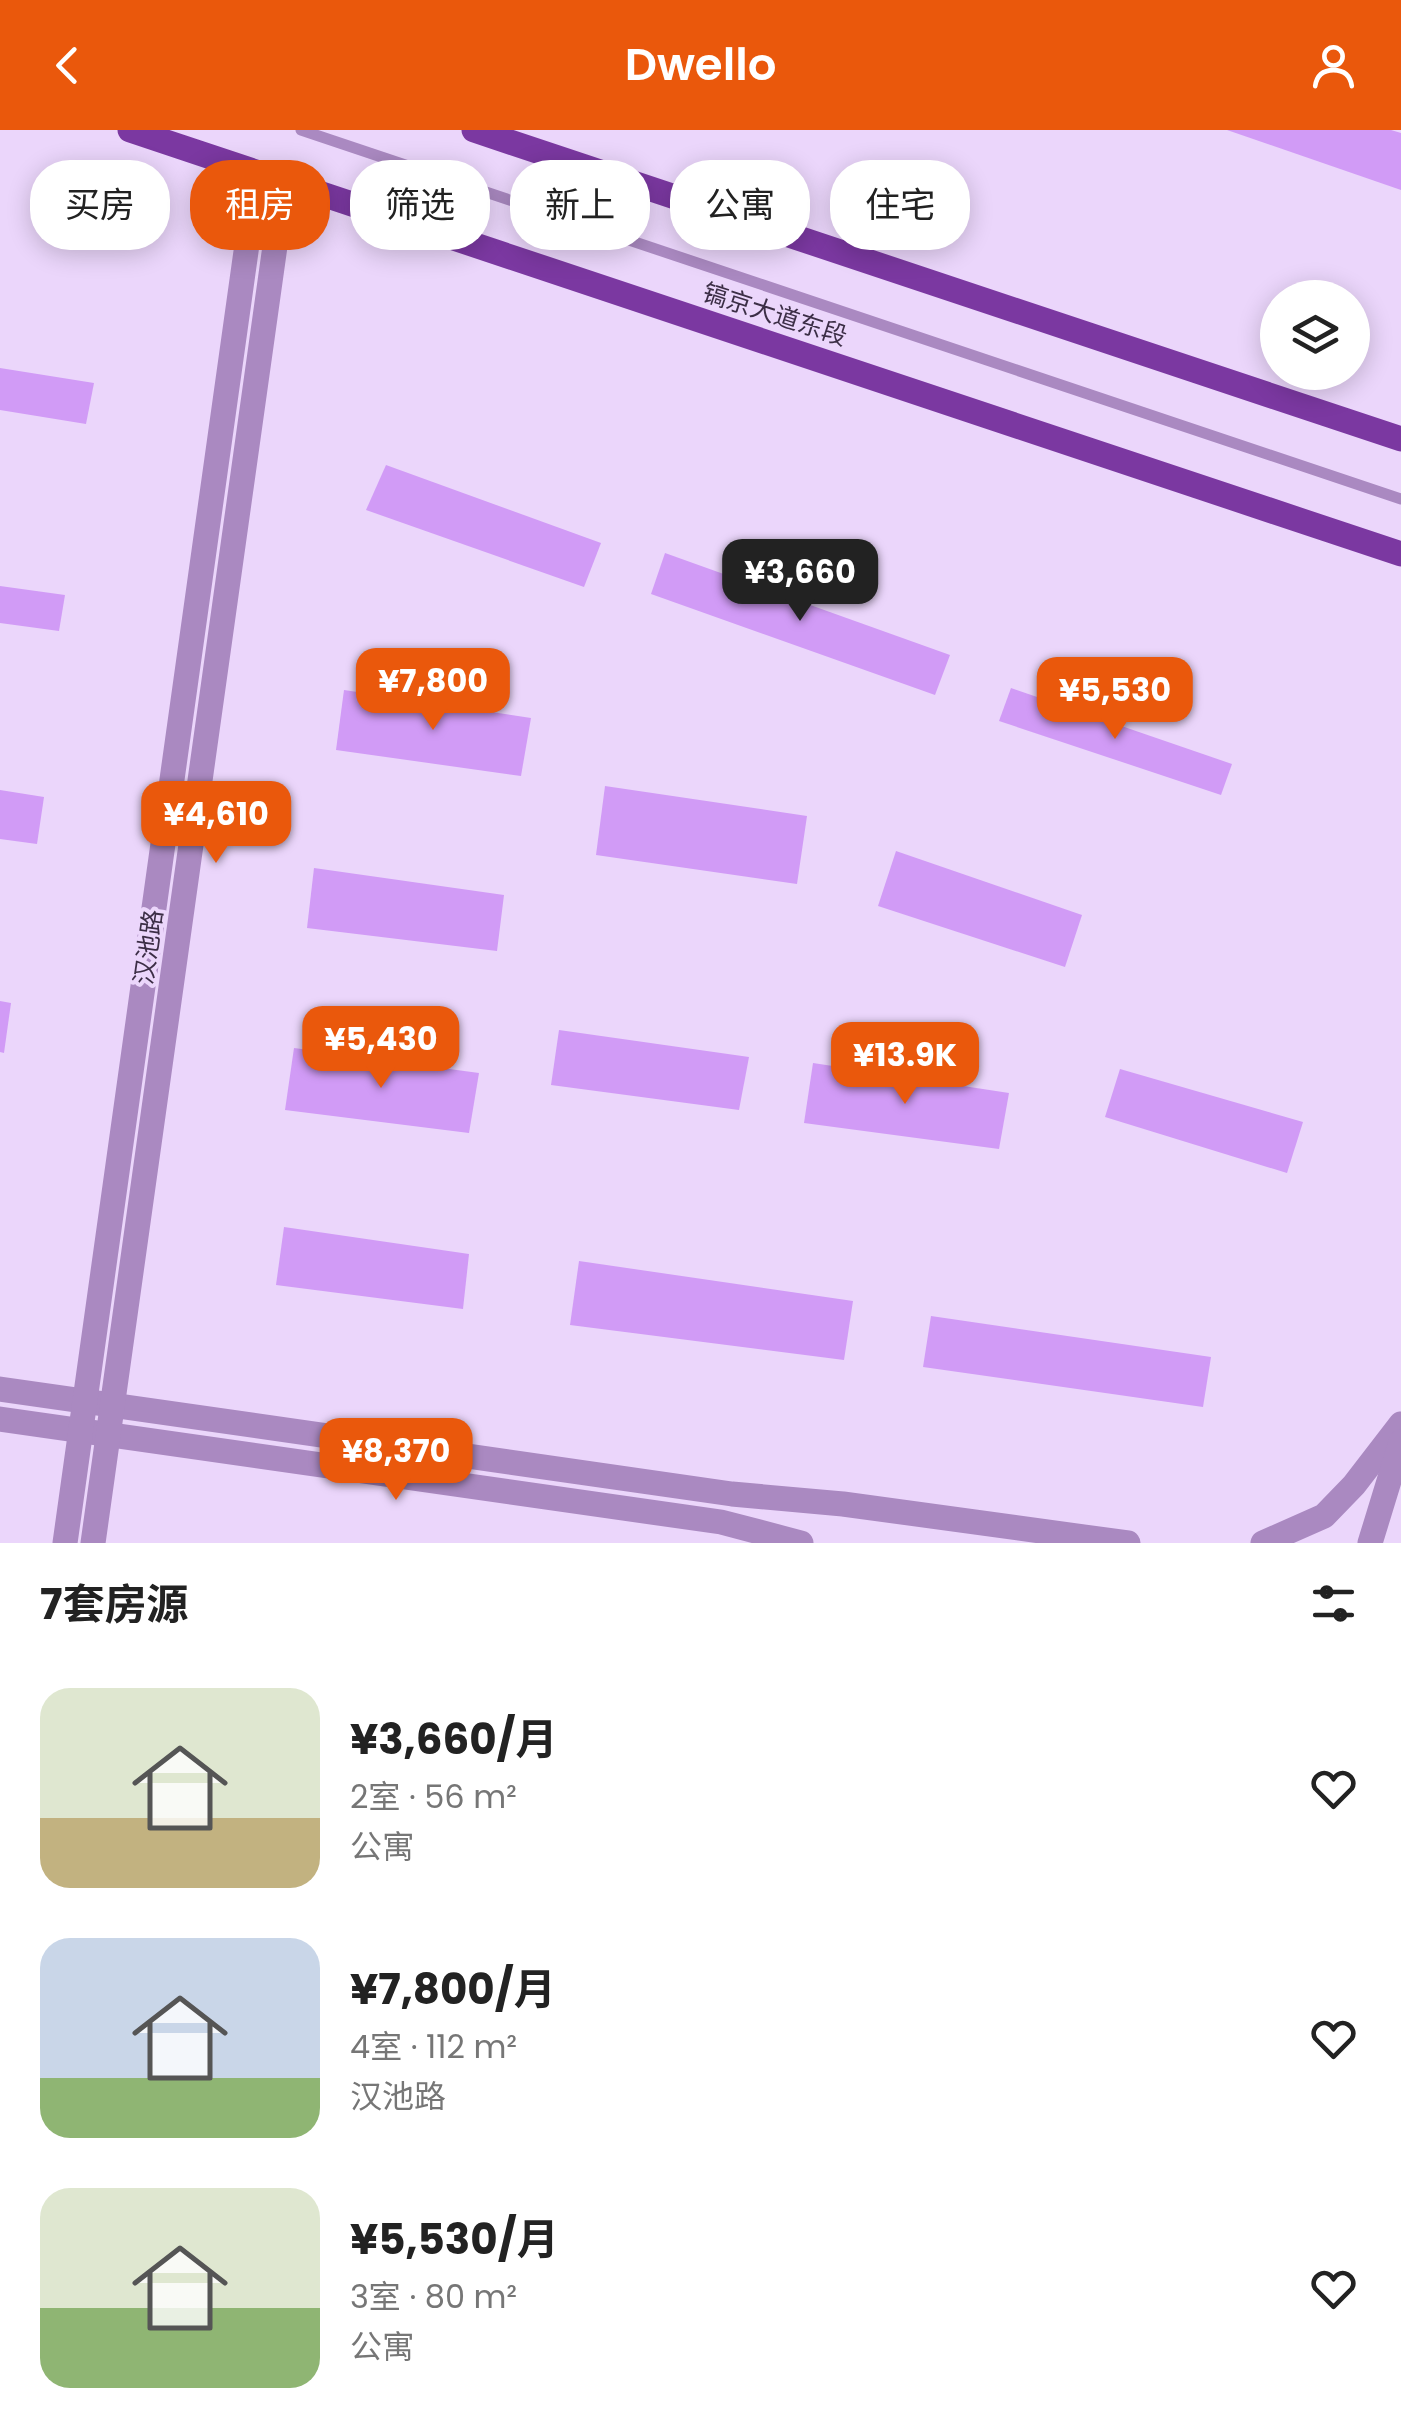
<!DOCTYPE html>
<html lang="zh">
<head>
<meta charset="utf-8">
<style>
  body { margin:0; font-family:Poppins,"Noto Sans SC",sans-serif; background:#f2f2f2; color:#222; height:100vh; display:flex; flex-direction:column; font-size:38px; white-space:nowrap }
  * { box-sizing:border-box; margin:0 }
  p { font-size:32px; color:#767676 }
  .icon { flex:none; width:55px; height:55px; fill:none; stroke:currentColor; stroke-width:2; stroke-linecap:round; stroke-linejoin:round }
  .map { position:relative; height:1413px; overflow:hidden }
  .panel { display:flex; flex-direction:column; background:#fff; flex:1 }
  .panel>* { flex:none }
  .guide { position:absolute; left:30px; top:30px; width:1342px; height:90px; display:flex; gap:20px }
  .buttons { position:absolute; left:1260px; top:150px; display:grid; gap:20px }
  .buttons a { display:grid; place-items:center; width:110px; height:110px; border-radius:50%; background:#fff; box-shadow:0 5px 25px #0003; font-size:50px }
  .price { position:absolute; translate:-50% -85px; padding:0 22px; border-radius:20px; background:#ea580c; color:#fff; font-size:32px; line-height:65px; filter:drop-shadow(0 2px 5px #0008) }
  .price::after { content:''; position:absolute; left:50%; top:60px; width:30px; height:22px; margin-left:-15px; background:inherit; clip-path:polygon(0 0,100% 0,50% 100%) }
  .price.selected { background:#222; color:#fff }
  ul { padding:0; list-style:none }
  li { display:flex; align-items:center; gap:30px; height:250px; padding:0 40px }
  li span { display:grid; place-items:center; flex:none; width:280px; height:200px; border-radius:30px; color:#555 }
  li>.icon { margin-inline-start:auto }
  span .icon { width:120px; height:120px; fill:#fffc; stroke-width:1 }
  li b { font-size:42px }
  h2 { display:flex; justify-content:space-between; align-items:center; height:120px; padding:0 40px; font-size:42px }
  .chip { padding:0 35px; border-radius:40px; background:#fff; box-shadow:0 5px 25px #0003; font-size:35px; line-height:90px }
  .chip.selected { background:#ea580c; color:#fff }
  header { display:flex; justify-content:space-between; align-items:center; height:130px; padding:0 40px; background:#ea580c; color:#fff; font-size:45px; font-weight:600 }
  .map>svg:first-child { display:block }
</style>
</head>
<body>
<header><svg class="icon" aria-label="back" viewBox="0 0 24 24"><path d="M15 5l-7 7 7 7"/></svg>Dwello<svg class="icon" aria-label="person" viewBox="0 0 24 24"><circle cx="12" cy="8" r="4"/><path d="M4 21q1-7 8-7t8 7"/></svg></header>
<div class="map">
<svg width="1401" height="1413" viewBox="0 0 1401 1413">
  <rect width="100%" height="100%" fill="#ebd6fb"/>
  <g fill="#d19bf6">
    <path d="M1227,0H1391L1401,3V60Z"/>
    <path d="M0,238L94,253L86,294L0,280Z"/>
    <path d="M386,335L601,413L584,457L366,380Z"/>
    <path d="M665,423L950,525L935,565L651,464Z"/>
    <path d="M0,456L65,465L59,501L0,493Z"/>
    <path d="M1011,558L1232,634L1221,665L999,591Z"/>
    <path d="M344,560L531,588L521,646L336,620Z"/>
    <path d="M605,656L807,686L797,754L596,725Z"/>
    <path d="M0,660L44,667L37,714L0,709Z"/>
    <path d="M896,721L1082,785L1065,837L878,776Z"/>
    <path d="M314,738L504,765L497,821L307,798Z"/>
    <path d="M0,871L11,873L4,923L0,922Z"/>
    <path d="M559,900L749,927L739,980L551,955Z"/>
    <path d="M294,918L479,943L469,1003L285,980Z"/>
    <path d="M813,933L1009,963L999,1019L804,993Z"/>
    <path d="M1120,939L1303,992L1287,1043L1105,987Z"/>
    <path d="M284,1097L469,1124L463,1179L276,1155Z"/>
    <path d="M579,1131L853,1171L844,1230L570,1195Z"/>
    <path d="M931,1186L1211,1227L1203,1277L923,1237Z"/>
  </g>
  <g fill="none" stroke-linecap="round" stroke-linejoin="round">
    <path stroke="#aa89c1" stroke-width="11" d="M301,0L1401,369"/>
    <g stroke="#aa89c1" stroke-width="25">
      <path d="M0,1259L732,1364L843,1374L1128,1413"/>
      <path d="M0,1289L721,1392L801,1413"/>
      <path d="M65,1413L257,43"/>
      <path d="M93,1413L284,52"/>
      <path d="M1263,1413L1324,1386L1354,1355L1401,1294"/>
      <path d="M1370,1413L1401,1312"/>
    </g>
    <g stroke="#7b38a1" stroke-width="25">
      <path d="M130,0L1401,424"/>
      <path d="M474,0L1401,309"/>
    </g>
  </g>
  <g text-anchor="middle" stroke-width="8" stroke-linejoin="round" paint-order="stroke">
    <g font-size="25" fill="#3c2e46" stroke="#ebd6fb">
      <text transform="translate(775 184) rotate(18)" y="9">镐京大道东段</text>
      <text transform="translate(148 817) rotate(-82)" y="9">汉池路</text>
    </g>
  </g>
</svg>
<div class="buttons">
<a><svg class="icon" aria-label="layers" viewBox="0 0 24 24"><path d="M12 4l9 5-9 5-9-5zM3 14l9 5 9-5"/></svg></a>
</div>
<b class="price selected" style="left:800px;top:494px">¥3,660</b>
<b class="price" style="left:433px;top:603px">¥7,800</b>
<b class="price" style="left:1115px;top:612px">¥5,530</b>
<b class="price" style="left:216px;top:736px">¥4,610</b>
<b class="price" style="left:381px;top:961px">¥5,430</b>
<b class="price" style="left:905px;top:977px">¥13.9K</b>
<b class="price" style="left:396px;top:1373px">¥8,370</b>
<div class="guide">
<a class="chip">买房</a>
<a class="chip selected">租房</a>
<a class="chip">筛选</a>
<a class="chip">新上</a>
<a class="chip">公寓</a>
<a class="chip">住宅</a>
</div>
</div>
<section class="panel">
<h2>7套房源<svg class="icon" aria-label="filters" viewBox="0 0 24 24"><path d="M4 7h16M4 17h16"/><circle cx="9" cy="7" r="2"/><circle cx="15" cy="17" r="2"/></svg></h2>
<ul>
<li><span style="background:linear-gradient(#dfe7d0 65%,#c2b280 0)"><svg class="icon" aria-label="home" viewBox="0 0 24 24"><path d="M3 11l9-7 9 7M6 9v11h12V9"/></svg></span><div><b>¥3,660/月</b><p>2室 · 56 m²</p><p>公寓</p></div><svg class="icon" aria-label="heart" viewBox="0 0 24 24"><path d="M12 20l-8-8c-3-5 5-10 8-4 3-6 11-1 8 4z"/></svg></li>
<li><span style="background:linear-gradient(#c9d6e8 70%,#8fb573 0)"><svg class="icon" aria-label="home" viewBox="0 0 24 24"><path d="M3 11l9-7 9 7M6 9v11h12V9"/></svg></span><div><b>¥7,800/月</b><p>4室 · 112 m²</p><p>汉池路</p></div><svg class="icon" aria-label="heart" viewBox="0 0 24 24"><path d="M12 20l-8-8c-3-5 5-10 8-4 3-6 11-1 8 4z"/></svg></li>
<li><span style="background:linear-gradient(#dfe7d0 60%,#8fb573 0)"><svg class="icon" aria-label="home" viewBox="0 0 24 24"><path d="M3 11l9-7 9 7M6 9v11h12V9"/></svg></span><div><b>¥5,530/月</b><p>3室 · 80 m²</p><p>公寓</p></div><svg class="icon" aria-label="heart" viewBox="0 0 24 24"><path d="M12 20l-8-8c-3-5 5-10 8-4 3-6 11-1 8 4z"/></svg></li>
</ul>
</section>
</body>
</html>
